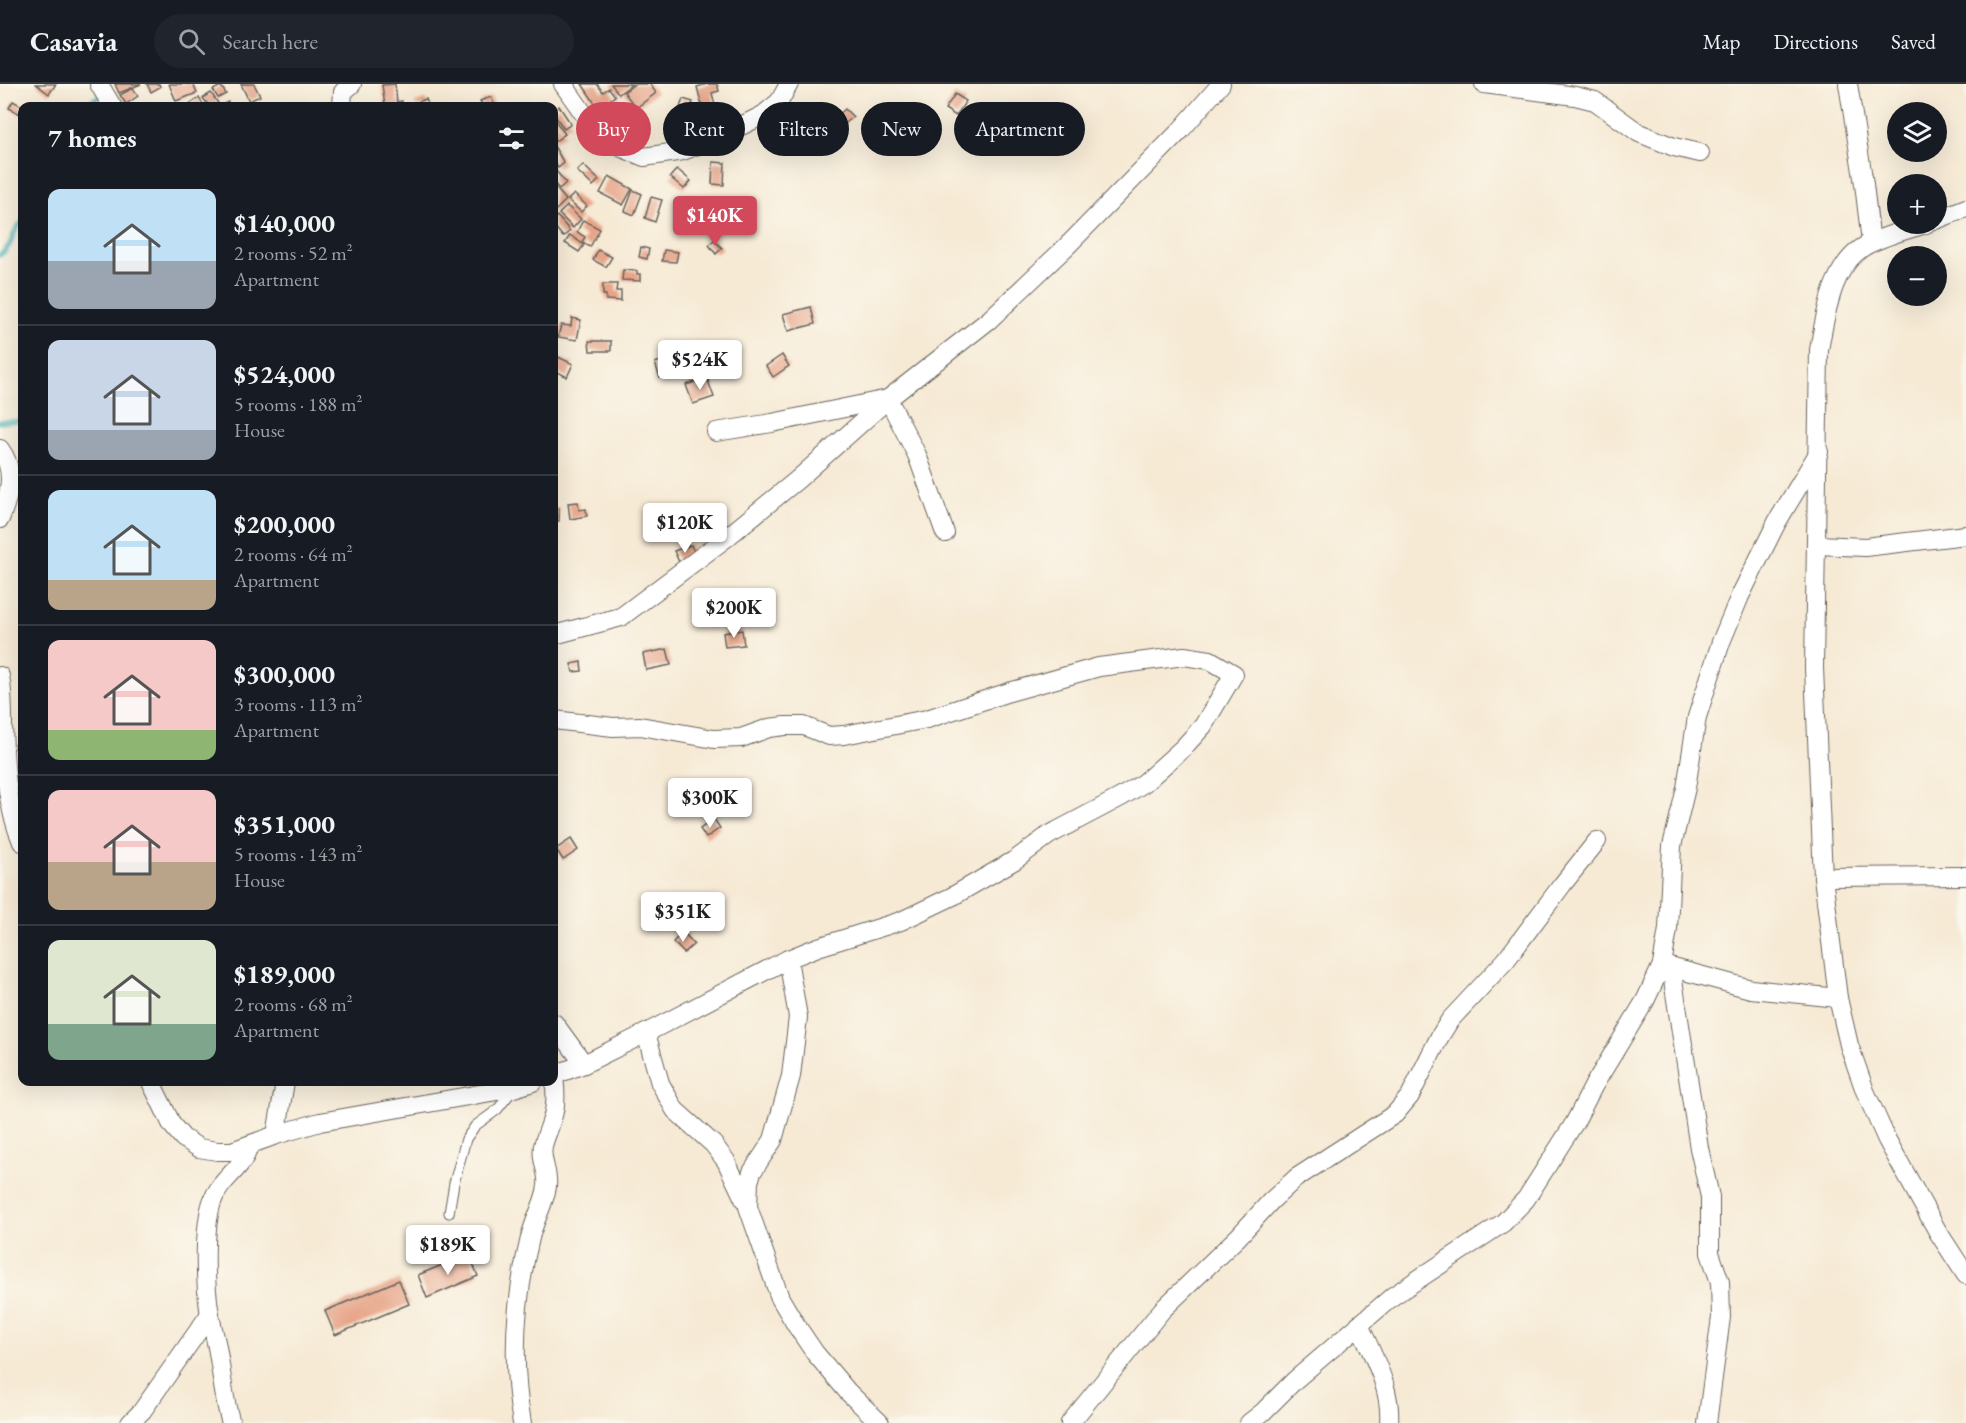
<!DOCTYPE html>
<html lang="en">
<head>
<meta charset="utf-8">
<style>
  body { margin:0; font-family:"EB Garamond",serif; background:#20242c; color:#f1f3f6; height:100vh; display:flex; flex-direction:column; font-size:22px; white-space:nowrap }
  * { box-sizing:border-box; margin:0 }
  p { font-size:20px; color:#9ea1a6 }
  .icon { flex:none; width:33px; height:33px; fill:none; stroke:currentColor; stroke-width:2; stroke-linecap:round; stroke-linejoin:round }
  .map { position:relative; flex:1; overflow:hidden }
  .details { position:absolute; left:18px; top:18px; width:540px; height:984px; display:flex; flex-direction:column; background:#171b24; border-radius:12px; box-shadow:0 6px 24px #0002 }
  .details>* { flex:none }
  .top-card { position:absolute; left:576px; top:18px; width:570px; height:54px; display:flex; gap:12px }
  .fabs { position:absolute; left:1887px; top:18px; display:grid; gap:12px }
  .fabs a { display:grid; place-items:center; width:60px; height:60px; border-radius:50%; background:#171b24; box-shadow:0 6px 24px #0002; font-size:30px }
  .price { position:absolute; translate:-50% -51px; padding:0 14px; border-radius:6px; background:#fff; color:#222; font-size:20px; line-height:39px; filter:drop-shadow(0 2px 3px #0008) }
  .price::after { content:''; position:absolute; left:50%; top:36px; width:18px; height:14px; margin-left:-9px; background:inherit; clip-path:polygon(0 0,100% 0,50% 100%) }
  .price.selected { background:#d1495b; color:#fff }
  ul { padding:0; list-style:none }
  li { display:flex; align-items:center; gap:18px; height:150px; padding:0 30px }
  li+li { border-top:2px solid #363941 }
  li span { display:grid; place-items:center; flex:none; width:168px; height:120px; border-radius:12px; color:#555 }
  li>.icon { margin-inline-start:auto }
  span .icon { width:72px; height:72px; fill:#fffc; stroke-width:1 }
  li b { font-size:26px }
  h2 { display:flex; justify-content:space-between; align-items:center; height:72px; padding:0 30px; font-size:26px }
  .chip { padding:0 21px; border-radius:27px; background:#171b24; box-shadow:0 6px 24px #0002; font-size:21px; line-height:54px }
  .chip.selected { background:#d1495b; color:#fff }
  header { display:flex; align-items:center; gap:36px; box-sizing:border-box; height:84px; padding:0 30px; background:#171b24; border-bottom:2px solid #363941 }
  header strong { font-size:28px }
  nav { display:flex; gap:33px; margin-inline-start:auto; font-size:21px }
  .search { width:420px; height:54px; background:#20242c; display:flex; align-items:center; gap:15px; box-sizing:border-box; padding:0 21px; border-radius:33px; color:#9ea1a6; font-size:22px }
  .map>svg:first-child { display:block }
</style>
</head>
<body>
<header>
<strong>Casavia</strong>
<div class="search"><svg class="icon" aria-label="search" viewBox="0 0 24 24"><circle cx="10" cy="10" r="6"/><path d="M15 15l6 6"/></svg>Search here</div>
<nav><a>Map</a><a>Directions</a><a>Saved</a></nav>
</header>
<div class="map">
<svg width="1966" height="1339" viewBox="0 0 1966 1339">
  <rect width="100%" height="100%" fill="#fbf7ec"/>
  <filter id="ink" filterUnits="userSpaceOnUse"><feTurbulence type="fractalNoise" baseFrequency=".0167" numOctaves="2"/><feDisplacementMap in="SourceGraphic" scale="12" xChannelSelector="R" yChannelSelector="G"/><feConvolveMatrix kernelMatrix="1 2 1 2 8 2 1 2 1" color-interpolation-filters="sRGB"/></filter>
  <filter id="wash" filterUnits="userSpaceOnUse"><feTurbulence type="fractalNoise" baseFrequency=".008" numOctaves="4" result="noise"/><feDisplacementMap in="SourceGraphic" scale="24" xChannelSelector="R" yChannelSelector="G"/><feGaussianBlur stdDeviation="1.35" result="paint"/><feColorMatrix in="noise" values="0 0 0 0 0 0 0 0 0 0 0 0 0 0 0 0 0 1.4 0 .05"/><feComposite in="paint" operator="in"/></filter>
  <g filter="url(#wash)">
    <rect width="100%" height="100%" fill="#f6ead5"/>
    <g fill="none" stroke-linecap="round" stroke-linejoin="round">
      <g stroke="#3caeb4" stroke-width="5">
        <path d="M85,22L86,20L102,11"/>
        <path d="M0,171C15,161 10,149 22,138"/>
        <path d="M0,338L22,337"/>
      </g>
    </g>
    <g id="blocks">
      <g fill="#e7a488">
        <path d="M36,0H56L49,10Z"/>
        <path d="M115,0H141L119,9Z"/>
        <path d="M147,0H159L160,3L151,8Z"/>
        <path d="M169,0H193L197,9L176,17Z"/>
        <path d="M241,0H254L260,12L249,17Z"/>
        <path d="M395,0L397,18L402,17V22H385L382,1Z"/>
        <path d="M582,0H597L603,8L609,4L615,12L598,24Z"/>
        <path d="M611,0H632L619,10Z"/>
        <path d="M635,0H650L656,9L636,24L624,8Z"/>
        <path d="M707,0H717L719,7L712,9L718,34L706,37L697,3Z"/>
        <path d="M221,2L226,10L218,14L213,6Z"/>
        <path d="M133,4L138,12L126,20L120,11Z"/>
        <path d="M211,9L220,22L228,18L230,22H209L203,14Z"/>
        <path d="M955,10L966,17L956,32L945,25Z"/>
        <path d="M491,13L495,22H483L480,17Z"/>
        <path d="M199,14L204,22H191L190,20Z"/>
        <path d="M426,15L429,22H416L415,19Z"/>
        <path d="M683,15L693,18L683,47L673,43Z"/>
        <path d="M616,16L625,28L614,36L620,44L614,49L599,28Z"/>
        <path d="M13,17L22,22V31L9,24Z"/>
        <path d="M559,22L571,40L564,45L554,30V26Z"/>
        <path d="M845,25L853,33L841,43L834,35Z"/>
        <path d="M554,35L565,50L554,58Z"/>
        <path d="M634,41L641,52L626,63L619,53Z"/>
        <path d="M554,62L564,79L558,84L554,76Z"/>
        <path d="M713,78L725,79L724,101L712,100Z"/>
        <path d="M583,81L599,96L593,102L577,87Z"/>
        <path d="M677,85L691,97L684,105L670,93Z"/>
        <path d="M556,87L566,99L559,105L554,99V89Z"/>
        <path d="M609,92L632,105L623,121L600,109Z"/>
        <path d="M554,102L566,116L554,128Z"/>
        <path d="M633,106L642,110L634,131L625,127Z"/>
        <path d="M574,110L587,122L581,128L568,116Z"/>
        <path d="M651,113L662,116L655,138L645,134Z"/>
        <path d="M567,122L581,135L573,144L559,130Z"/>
        <path d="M557,132L570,147L563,153L554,142V135Z"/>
        <path d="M583,136L600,145L590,163L582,158L585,153L577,148Z"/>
        <path d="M570,151L584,161L579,168L565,159Z"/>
        <path d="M714,156L722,164L716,170L709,161Z"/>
        <path d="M641,163L649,165L647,175L639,173Z"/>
        <path d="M598,166L612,173L606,183L593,176Z"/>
        <path d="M664,166L678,168L676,178L662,177Z"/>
        <path d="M623,186L637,187V190H640V197L622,196Z"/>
        <path d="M603,200H617L616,207H621V217L606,216V211H603Z"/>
        <path d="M811,223L815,240L788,247L783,230Z"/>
        <path d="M572,234L581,236L577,256L558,253L561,241L571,242Z"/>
        <path d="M589,257H611V267H590Z"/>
        <path d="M711,264L715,276L696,283L691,271Z"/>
        <path d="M554,271L573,280L567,293L554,286Z"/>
        <path d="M676,271L681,285L660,294L655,279Z"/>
        <path d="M782,271L789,282L773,293L766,282Z"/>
        <path d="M707,294L714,313L693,320L686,301Z"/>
        <path d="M578,418L579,426L586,425L587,432L570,435L568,419Z"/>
        <rect x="554" y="424" width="5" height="13"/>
        <path d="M691,461L696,473L680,480L674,467Z"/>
        <path d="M742,546L744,561L725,563L723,549Z"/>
        <path d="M667,565L671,581L646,586L643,570Z"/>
        <path d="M581,578L582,587L573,588L571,580Z"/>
        <path d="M714,735L720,744L706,754L700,745Z"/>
        <path d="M571,755L578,766L563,776L556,765Z"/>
        <path d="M683,848L694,860L684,869L673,858Z"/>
        <path d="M469,1170L478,1192L427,1214L418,1191Z"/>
        <path d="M399,1196L409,1220L335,1251L325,1227Z"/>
      </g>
    </g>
  </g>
  <g filter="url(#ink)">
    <use href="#blocks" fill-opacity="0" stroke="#68645d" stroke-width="1.5"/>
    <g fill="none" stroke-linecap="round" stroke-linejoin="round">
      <defs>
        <path id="lane" d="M449,1129L454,1099L466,1055L475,1042L497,1026L513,1006"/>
        <g id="street">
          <path d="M99,0L112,22"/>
          <path d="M563,0L586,33L610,59L644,73L683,67L725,50L763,31L779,18L789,0"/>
          <path d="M1484,0L1575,12L1595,17L1639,49L1674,63L1700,69"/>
          <path d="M1848,0L1864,100L1871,158"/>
          <path d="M342,22L343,8L352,0"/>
          <path d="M1936,136L1966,124"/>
          <path d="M1926,140C1909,145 1890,150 1873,158C1832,175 1826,228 1819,266L1814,584L1823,793L1838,914L1849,961L1865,1007L1887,1056L1938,1148L1966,1191"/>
          <path d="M716,348L772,339L888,315L917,371L945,449"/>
          <path d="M0,365C17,387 9,412 0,435"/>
          <path d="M1817,461L1865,463L1966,451"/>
          <path d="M554,551L621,533L726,454L797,396L888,315L989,236L1067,162L1180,47L1221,0"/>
          <path d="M0,592C3,608 3,623 3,639C4,679 6,720 22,758"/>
          <path d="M554,636L613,643L640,642L714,655L741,654L769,644L785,642H804L829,652L844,651L927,635L1009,608L1099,583L1184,572L1210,576L1234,590L1203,642L1183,664L1144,699L1121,713L1049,751L1015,776L953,812L901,837L818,863L788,875L646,949L584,980L554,991"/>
          <path d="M1823,793L1966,792"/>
          <path d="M788,875L798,933L791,992L773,1056L752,1088L749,1098L748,1123L780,1214L796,1241L815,1269L848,1308L880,1339"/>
          <path d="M1662,881L1751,905L1838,914"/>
          <path d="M1671,883L1699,1064L1710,1113V1169L1720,1198L1721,1233L1707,1339"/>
          <path d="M554,939L584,980"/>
          <path d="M646,949L660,999L675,1026L713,1060L726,1077L745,1117"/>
          <path d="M151,998L172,1041L183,1054L199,1064L217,1067H232L276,1051L320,1038L514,1004L533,998"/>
          <path d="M276,1051L285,998"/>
          <path d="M1359,1240C1372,1271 1392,1304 1389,1339"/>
          <path d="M130,1339L142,1327L210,1230"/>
          <path d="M231,1339C223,1314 222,1288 217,1263C215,1252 212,1242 210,1231C205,1202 203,1146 212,1118C220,1094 242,1087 249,1062"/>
          <path d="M522,1339C511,1277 515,1215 530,1154C534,1136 545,1119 547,1102C549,1088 540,1076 543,1062C546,1050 552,1039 554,1027C557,1015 555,1003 554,991"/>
          <path d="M1070,1339L1162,1226L1238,1153L1271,1117L1296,1094L1395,1030L1410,1012L1440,952L1450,936L1506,876L1562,801L1597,757"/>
          <path d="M1249,1339L1263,1328L1295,1296L1393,1212L1503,1139L1526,1115L1575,1038L1594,1001L1645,917L1662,881L1668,845L1672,762L1686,704L1697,633L1721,558L1740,512L1777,438L1819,368"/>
        </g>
      </defs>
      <use href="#lane" stroke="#68645d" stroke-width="11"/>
      <use href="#street" stroke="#68645d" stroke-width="20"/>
      <use href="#lane" stroke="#fff" stroke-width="9"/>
      <use href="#street" stroke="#fff" stroke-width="18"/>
    </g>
  </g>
</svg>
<div class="fabs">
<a><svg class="icon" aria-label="layers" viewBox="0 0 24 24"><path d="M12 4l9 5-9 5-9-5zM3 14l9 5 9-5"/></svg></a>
<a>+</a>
<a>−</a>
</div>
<b class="price selected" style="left:715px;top:163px">$140K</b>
<b class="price" style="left:700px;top:307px">$524K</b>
<b class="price" style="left:685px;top:470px">$120K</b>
<b class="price" style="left:734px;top:555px">$200K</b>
<b class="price" style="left:710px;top:745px">$300K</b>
<b class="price" style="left:683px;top:859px">$351K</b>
<b class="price" style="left:448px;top:1192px">$189K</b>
<div class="top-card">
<a class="chip selected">Buy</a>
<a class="chip">Rent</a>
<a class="chip">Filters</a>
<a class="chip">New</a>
<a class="chip">Apartment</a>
</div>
<section class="details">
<h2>7 homes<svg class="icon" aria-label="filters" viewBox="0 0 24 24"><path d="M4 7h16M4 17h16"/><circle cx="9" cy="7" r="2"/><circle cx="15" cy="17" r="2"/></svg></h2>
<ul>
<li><span style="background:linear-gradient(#bfe0f5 60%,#9aa5b1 0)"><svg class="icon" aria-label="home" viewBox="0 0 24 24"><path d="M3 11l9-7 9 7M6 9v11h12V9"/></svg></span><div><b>$140,000</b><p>2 rooms · 52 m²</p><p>Apartment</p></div></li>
<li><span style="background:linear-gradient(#c9d6e8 75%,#9aa5b1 0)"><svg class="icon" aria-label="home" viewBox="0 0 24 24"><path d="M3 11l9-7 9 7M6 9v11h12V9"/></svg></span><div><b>$524,000</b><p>5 rooms · 188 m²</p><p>House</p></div></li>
<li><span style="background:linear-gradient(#bfe0f5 75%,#b9a48a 0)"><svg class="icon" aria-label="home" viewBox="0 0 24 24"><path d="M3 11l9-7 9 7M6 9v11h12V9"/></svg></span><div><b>$200,000</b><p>2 rooms · 64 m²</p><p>Apartment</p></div></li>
<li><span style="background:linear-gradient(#f6c9c9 75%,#8fb573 0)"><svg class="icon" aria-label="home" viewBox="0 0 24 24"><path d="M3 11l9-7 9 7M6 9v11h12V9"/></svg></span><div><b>$300,000</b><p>3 rooms · 113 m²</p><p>Apartment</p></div></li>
<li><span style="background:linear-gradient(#f6c9c9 60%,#b9a48a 0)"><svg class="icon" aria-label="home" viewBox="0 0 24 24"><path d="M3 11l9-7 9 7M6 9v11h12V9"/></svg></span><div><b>$351,000</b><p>5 rooms · 143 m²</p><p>House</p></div></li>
<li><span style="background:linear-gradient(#dfe7d0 70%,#7fa58c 0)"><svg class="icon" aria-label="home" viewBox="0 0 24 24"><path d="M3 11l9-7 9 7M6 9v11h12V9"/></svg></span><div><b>$189,000</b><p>2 rooms · 68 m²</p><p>Apartment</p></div></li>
</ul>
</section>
</div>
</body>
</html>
